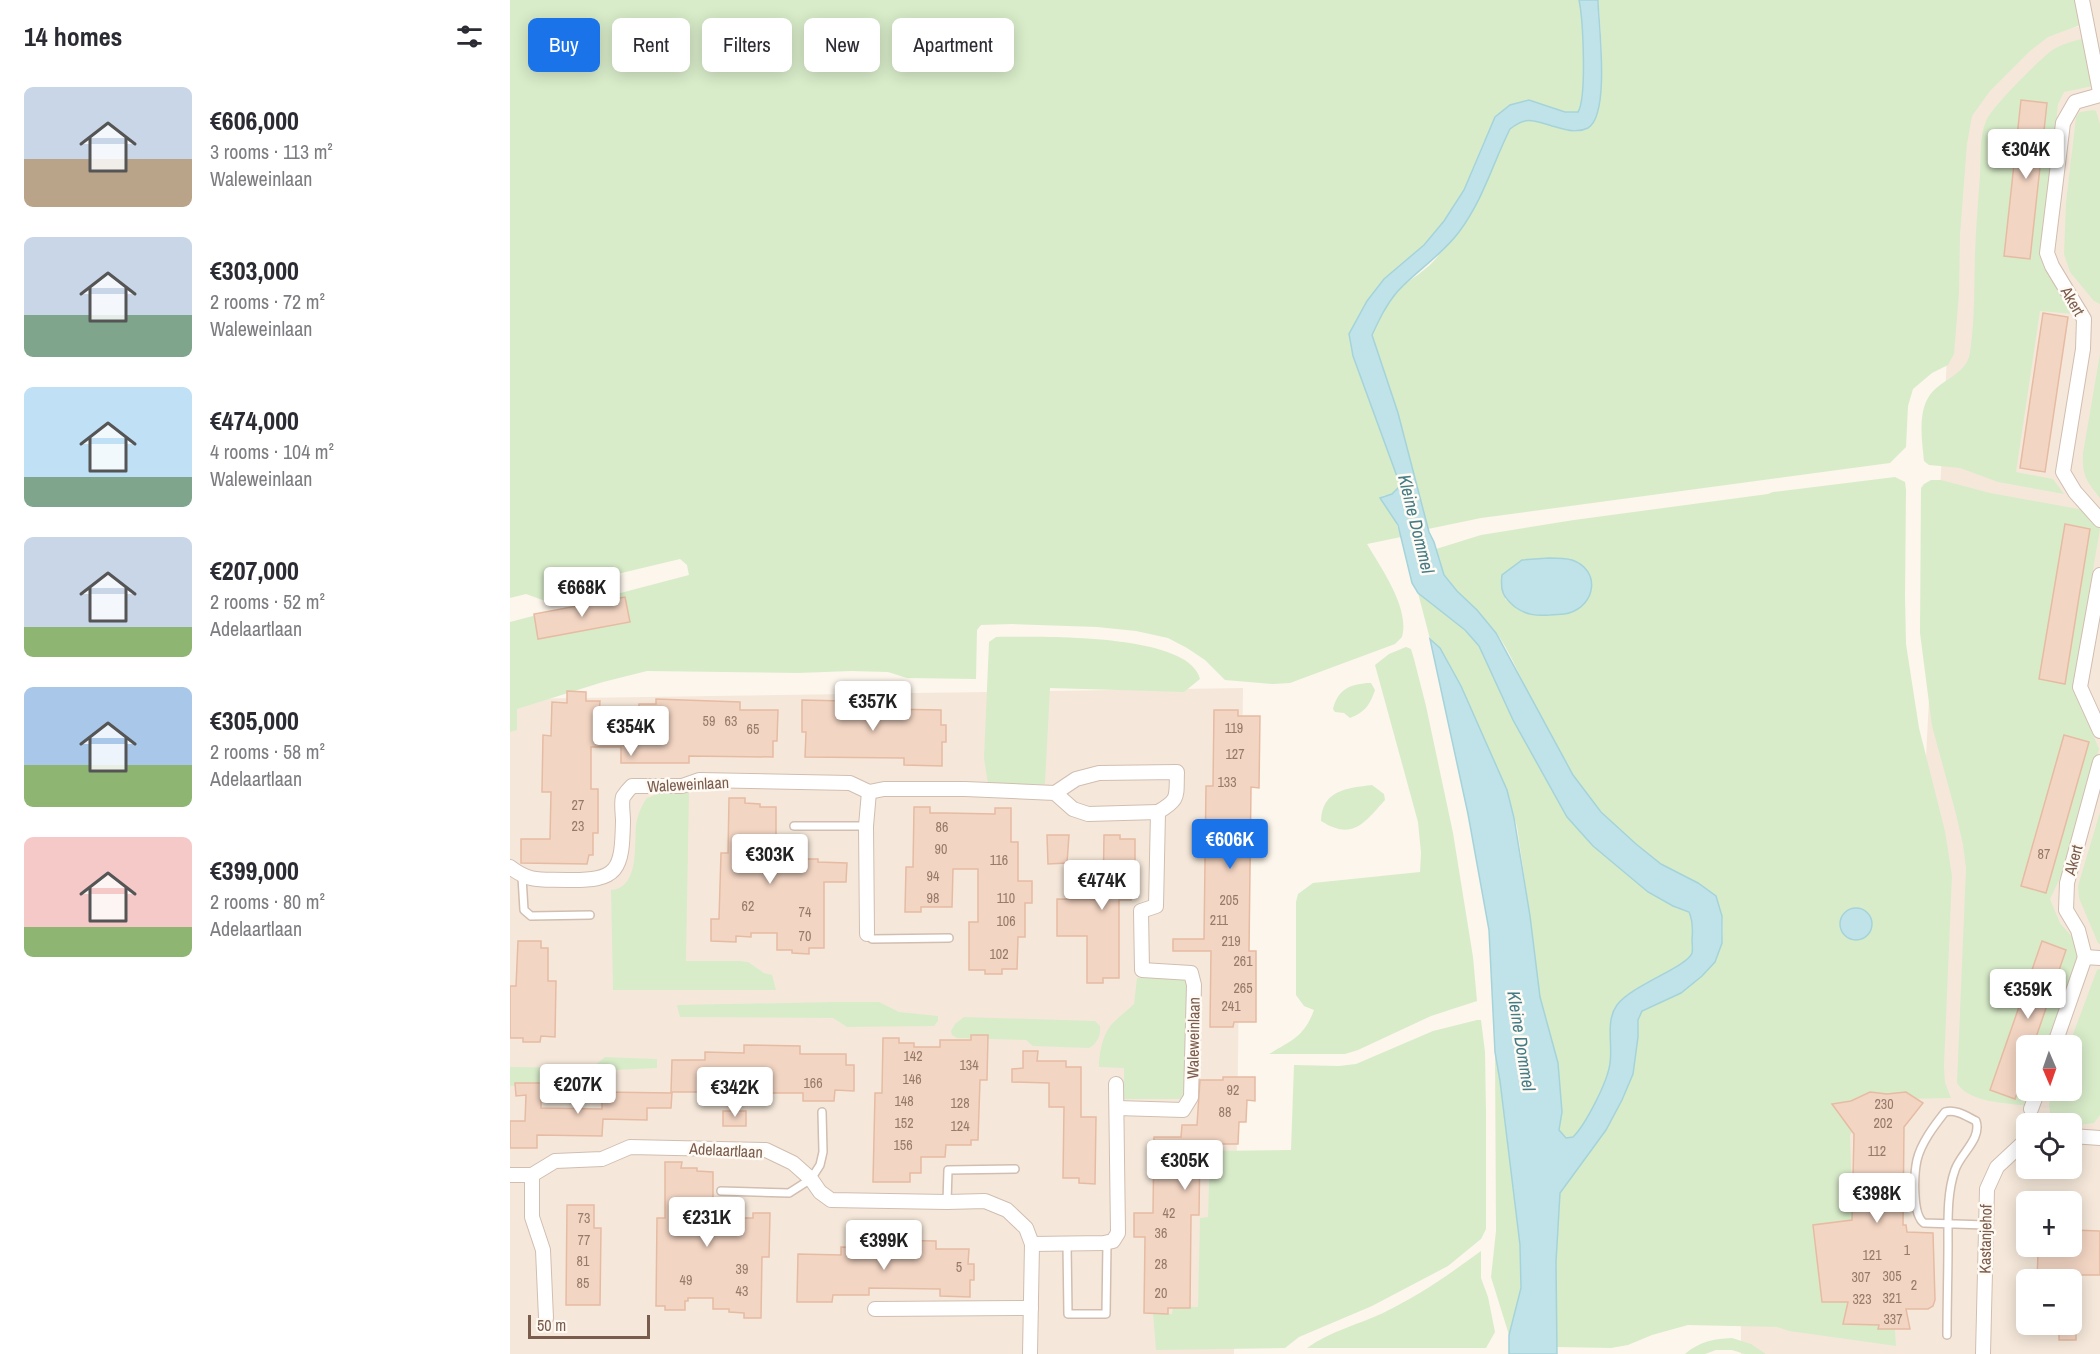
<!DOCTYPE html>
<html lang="en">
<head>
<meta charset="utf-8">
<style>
  body { margin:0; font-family:"Archivo Narrow",sans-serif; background:#f7f7f7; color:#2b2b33; height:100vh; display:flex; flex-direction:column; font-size:22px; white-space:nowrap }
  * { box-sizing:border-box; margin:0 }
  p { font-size:20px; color:#7c7c81 }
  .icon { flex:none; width:33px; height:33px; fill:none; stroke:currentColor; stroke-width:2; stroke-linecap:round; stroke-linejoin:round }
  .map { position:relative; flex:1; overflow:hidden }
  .panel { display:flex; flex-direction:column; background:#fff; width:510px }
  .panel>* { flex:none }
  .banner { position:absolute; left:18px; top:18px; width:570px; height:54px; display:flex; gap:12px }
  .needle { width:39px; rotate:178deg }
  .buttons { position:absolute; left:1506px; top:1035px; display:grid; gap:12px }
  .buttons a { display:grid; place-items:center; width:66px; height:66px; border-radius:9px; background:#fff; box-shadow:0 3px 15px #0003; font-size:30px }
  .scale { position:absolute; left:18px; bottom:15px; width:122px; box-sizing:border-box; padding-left:6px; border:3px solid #7a5c4d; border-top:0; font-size:16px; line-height:21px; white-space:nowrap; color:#7a5c4d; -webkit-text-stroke:4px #fffaf3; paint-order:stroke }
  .price { position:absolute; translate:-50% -51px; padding:0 14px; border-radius:6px; background:#fff; color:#222; font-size:20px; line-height:39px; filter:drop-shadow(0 2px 3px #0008) }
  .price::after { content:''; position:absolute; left:50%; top:36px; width:18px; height:14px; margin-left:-9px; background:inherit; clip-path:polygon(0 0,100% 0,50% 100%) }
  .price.active { background:#1a73e8; color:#fff }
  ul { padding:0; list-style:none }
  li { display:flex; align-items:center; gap:18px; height:150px; padding:0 24px }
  li span { display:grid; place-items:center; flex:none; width:168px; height:120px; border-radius:9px; color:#555 }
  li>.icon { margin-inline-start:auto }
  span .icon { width:72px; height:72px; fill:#fffc; stroke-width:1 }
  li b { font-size:26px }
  h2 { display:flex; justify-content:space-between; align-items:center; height:72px; padding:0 24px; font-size:26px }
  .chip { padding:0 21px; border-radius:9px; background:#fff; box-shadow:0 3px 15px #0003; font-size:21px; line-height:54px }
  .chip.active { background:#1a73e8; color:#fff }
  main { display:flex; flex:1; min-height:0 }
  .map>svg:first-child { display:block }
</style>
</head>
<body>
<main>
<section class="panel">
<h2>14 homes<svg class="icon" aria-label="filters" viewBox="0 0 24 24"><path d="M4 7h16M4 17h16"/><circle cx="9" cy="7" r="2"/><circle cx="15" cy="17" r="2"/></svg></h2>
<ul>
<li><span style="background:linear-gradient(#c9d6e8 60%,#b9a48a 0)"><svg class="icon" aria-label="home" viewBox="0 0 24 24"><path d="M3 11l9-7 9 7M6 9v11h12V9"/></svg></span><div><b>€606,000</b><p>3 rooms · 113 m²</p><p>Waleweinlaan</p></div></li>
<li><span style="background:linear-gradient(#c9d6e8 65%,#7fa58c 0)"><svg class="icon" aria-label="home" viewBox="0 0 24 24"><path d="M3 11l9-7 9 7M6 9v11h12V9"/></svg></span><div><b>€303,000</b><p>2 rooms · 72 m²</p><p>Waleweinlaan</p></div></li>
<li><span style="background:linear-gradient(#bfe0f5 75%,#7fa58c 0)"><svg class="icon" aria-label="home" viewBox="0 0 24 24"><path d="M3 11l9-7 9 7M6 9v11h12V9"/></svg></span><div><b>€474,000</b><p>4 rooms · 104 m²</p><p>Waleweinlaan</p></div></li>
<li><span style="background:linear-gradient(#c9d6e8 75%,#8fb573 0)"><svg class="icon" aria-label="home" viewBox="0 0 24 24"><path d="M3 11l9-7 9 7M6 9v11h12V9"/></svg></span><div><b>€207,000</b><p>2 rooms · 52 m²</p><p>Adelaartlaan</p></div></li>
<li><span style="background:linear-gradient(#a9c7e8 65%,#8fb573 0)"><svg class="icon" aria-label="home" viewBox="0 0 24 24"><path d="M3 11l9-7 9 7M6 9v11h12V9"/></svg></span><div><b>€305,000</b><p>2 rooms · 58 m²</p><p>Adelaartlaan</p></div></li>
<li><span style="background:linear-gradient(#f6c9c9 75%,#8fb573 0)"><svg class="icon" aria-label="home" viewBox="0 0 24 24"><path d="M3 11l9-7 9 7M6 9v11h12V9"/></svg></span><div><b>€399,000</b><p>2 rooms · 80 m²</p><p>Adelaartlaan</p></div></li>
</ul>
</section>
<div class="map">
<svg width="1590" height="1354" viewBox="0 0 1590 1354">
  <rect width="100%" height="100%" fill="#fdf6ec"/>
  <g fill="#f5e8da" fill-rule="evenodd">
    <path d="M1566,0H1590V1354H1231L1230,1058L1400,1061L1453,53L1570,26ZM1516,1046H1562V1090H1516ZM1516,1124H1562V1168H1516ZM1516,1202H1562V1246H1516ZM1516,1280H1562V1324H1516Z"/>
    <path d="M733,688L724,1354H0V699Z"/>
  </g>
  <g fill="#d8ecc9" fill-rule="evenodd">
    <path d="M0,0H1069C1073,19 1077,97 1068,112H1055L1019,100L974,141L954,190L934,221L914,245L874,279L854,308L843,356L889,482V487L882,494L872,496L885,520L891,537L857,544C871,568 900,608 892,637L885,644L780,683L763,684L715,680L695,660L677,648L658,638L626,631L587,627L502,624L471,625L467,630L466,679L397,678L378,672L341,671L288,673L137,671L93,682L7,709V730L0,732V622L179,575L177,565L170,559L78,581L38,602L16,594L0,598Z"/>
    <path d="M1088,0H1568L1573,24L1538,37L1520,51L1480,91L1462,116L1457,144L1450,235L1449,293L1444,354L1438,365L1422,373L1403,389L1398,406L1396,447L1380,463L971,518L918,529L888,413L862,335C869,320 876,305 887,292C899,279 918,270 928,256C949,225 967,190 986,157C991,148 994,136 1000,129C1022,103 1060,147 1081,125C1098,108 1091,25 1088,0Z"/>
    <path d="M1575,38L1583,86L1554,92L1548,104L1532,259L1564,314L1530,311L1506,472L1543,479L1554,494L1488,482L1450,468L1419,465L1414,461C1412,442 1408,415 1418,398C1429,379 1456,376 1460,353C1465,319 1464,286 1465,252C1466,227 1468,201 1470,175C1471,159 1469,136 1476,121C1481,108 1529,60 1541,51C1551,44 1564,41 1575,38Z"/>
    <path d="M1583,110L1586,111L1590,124V304L1584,301L1560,272L1554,254L1556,202L1566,117L1570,112Z"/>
    <path d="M1590,354V498C1576,480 1572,476 1573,453Z"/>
    <path d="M1385,477L1395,482L1396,490L1395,596L1396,644L1409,728L1435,831L1442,876L1434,1066L1435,1083L1441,1098L1351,1100L1340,1136L1344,1261L1384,1314L1386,1346L1279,1331L1267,1327L1178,1325L1142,1335L1118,1345L1101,1348L1047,1347L1046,1262L1050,1193L1096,1130L1123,1074L1128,1037V1020L1132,1011C1172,990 1221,970 1212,916C1207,883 1173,879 1150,863C1132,850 1117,836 1101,821C1064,787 1040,738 1018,692C1008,672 999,651 986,632C971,612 946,597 934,575C930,567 929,557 926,549L971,535L1064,520L1258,494L1263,492ZM1012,560V612L995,599Z"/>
    <path d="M1421,480H1431L1480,493L1574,510L1590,529L1563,686L1589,749L1552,874L1540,899L1550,923L1570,946L1569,961L1538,1045L1516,1046V1090L1523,1091L1519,1106C1498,1103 1458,1103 1447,1083L1456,868L1453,845L1446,814L1422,726L1410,633L1411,488L1414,484Z"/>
    <path d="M908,593L955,630L969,646L1003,720L1057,817L1084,846L1138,892L1163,906L1179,912C1183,921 1183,929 1182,939C1182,943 1183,949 1182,953C1177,967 1122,985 1107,1005C1095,1021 1103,1045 1100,1064C1098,1082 1076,1124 1063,1137L1056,1138L1049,1130L1052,1112L1048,1063L1030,997L1020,916L1007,827L997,790L951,686L930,648L920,639Z"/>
    <path d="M486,637C525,637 679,632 690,679L674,692L540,688L535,784H478L474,758L479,642Z"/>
    <path d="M896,647L901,649L904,659L916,706L943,833L963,957L967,1001L921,1016L848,1050L835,1054H759C782,1040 794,1037 804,1010L794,1006L786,995V902L788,894L803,883L910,872L911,853L908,822L865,665L879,654Z"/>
    <path d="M857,683H861L865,690C860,705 855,712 840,718L834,713L825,712L823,709C828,690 838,685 857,683Z"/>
    <path d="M862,785L874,794L875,800C854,823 843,841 811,821C812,790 837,788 862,785Z"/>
    <path d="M179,792L176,961H230L238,962L254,973L262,975L266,990H103L101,890C130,888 124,844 126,825C128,814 131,806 137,798L148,794Z"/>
    <path d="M1590,812V944L1588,943L1569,898L1568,886Z"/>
    <path d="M1590,969V1115L1584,1123L1562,1126V1124L1545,1123L1541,1119L1539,1105L1542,1091L1562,1090V1046L1559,1045L1587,970Z"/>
    <path d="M627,978L672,979L675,980L677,985L675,1095L670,1099H614V1068L589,1067C589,1053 593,1031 605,1021C611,1015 618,1010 624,1004Z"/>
    <path d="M326,1002H369L389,1012L428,1016V1021L424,1026L337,1027L323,1018L170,1017L167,1005Z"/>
    <path d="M454,1017L585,1021L590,1026C591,1035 587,1044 579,1048L523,1046L516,1040L447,1038L442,1035L441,1031L445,1024Z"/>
    <path d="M967,1020H971L975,1052L976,1112V1229L971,1239L938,1266L862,1306L789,1337L775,1348L646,1350L643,1313L662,1314L663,1306L688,1307L690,1218L698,1217L700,1151L781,1150L784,1065L829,1066L846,1064L923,1031Z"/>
    <path d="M985,1052L990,1081L1010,1245L1011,1289L999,1335L981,1277L986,1231Z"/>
    <path d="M95,1057L147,1059V1068L105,1070L90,1081L36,1080L25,1086H0V1067L82,1068Z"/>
    <path d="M971,1251V1278L978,1297L985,1332L976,1348H797C821,1331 847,1325 873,1313C908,1296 940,1274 971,1251Z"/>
    <path d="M1222,1338L1241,1344L1256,1354H1235L1222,1350H1206L1195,1354H1175C1190,1341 1204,1339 1222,1338Z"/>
  </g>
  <g fill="#bfe3e8" stroke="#a5d3da" stroke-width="1.5">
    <path d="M1069,0H1088V2C1089,27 1100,115 1078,128C1066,134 1054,129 1042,126C1023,120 1016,116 1000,129C982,165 974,198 949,232C931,256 907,270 887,292C876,305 869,320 862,335L888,413L919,532L924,542L934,575L947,591L967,610L986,633L1063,775L1091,812L1126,844L1151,864L1188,883L1206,896L1212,916V943L1205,962L1192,976L1171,993L1132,1011L1128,1020V1037L1123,1074L1112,1100L1096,1130L1050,1193L1046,1262L1047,1354H999V1335L1011,1288L1010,1245L990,1081L985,1052L979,930L958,814L920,639L930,648L951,686L997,790L1004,818L1020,916L1030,997L1048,1063L1052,1112L1049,1130L1056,1138L1063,1137C1076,1124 1098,1081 1100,1063C1103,1045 1095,1021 1107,1005C1122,985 1177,967 1182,953C1183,949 1182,943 1182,939C1183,929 1183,921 1179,912L1163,906L1138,892L1083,846L1057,817L1003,720L969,646L955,630L908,593L902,583L888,525L870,498L882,494L889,487V482L843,356L839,334L857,301L874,279L914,245L934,221L954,190L985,117L1000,105L1019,100L1055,112H1068C1077,97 1073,19 1069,0Z"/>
    <path d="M1039,558C1046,558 1055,558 1062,560C1091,570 1086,605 1059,613C1053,615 1046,614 1040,615C1026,616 1016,615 1005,607C993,597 990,591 992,575L1012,560Z"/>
    <circle cx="1346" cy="924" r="16"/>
  </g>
  <g fill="#f3d5c3" stroke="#e6bba3" stroke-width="1.5">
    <path d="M1511,100L1537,103L1520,259L1494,256Z"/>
    <path d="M1533,313L1558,317L1535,472L1510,468Z"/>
    <path d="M1555,524L1580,529L1555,684L1529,679Z"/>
    <path d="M115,597L120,622L28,639L24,614Z"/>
    <path d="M57,691L76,692V701H90L89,715H129V704H146V699L230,702V710H268L267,741H263V757L179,756V763H111V747H81V789H88V833H83V855H79L77,864L11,863V839H40L41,792H32L33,735L41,736L42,702L57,703Z"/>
    <path d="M292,700L376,702V709L431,710V725H436V742H432V766L394,765V758L295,757L296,732H292Z"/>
    <path d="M704,710H728V716H750L749,788L741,787L739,951H746V1022H724L723,1027H700L701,951H663V939H694L696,786H703Z"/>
    <path d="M1554,735L1579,742L1536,893L1511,886Z"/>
    <path d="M219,798H235V803L250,804V807H266V853L292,854V859H308V862L337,863L336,882H314V948H299V954L282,953V950H267V933H241V937L226,936V942L201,941V919H209L211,853H218Z"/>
    <path d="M404,807H420V813H435L485,814V808H501V842H508V881H522V903H515V937H508L507,969H492V974H475V970H459V922H468V869H443L442,907H411V912H395L396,867H403Z"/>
    <path d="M537,835H559L557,863L538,864Z"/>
    <path d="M594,835H610V839H625V895H621V900H609V978H593V983H577V936H547V899L593,900Z"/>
    <path d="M8,941H31V948H38V981H46L45,1037L31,1036L30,1042H13V1038H0V986H6Z"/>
    <path d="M1532,941L1556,950L1523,1046H1516V1078L1513,1076L1505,1099L1480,1090Z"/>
    <path d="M461,1035H478L477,1080H470L468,1140H461V1145H436L435,1157H411V1173H400V1182H363L365,1093H372L373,1038H389V1043H404V1047H430V1040H461Z"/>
    <path d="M234,1045L290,1046V1054H336V1065H344V1091L325,1090L324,1101H293V1093H228V1085L190,1084V1092H161L162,1060H195V1052L234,1053Z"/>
    <path d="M513,1051H528L527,1061H556V1067H571V1117H586L585,1184L569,1183V1178H553L554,1107H539V1083L502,1082V1069L513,1068Z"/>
    <path d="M713,1077H745V1101L737,1100L736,1122H729L728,1144H690L689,1215H681L680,1308H658V1314L634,1313L635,1237H624V1213H643L644,1137H671L672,1125H687L690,1080H713Z"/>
    <path d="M5,1083H31V1108L92,1109V1092L162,1093L161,1108H137V1120L93,1119L92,1136L27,1135V1148H0V1121H15L16,1095L6,1096Z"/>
    <path d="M1360,1092L1377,1094L1396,1092L1413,1103L1394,1127L1393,1225H1396L1397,1232L1423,1233L1425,1300L1423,1306L1418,1309H1396L1400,1329H1368L1369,1325L1333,1324L1338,1302H1312L1303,1225L1342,1220L1344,1134L1322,1104L1341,1101Z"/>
    <rect x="213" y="1111" width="23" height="15"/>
    <path d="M155,1162H172L171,1168H187V1171L203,1172V1221H228V1218H243V1213H260L259,1257H252L251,1318H234V1313L219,1312V1309H203V1298H178V1301H175V1310H155V1306H146L147,1218H155Z"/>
    <path d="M57,1205H84V1228H91L90,1305H56Z"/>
    <path d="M1562,1230L1590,1231V1275H1564V1280H1527L1528,1253H1533V1246H1562Z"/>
    <path d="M370,1240L426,1241V1249H459L458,1264H464V1280H460V1297L430,1296V1289L359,1288V1295H323L322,1302H287L288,1254L331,1255V1247L370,1248Z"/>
    <rect x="1549" y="1324" width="17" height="16"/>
  </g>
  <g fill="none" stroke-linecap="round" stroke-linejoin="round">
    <defs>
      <g id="lane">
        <path d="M284,826H356"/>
        <path d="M12,877L14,910L21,916L80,915"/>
        <path d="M357,934L362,939L439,938"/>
        <path d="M211,1191L279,1193L301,1179L310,1165L313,1152L312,1112"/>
        <path d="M437,1202L438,1170L505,1169"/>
        <path d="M557,1244L558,1314H596L597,1243"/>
        <path d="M1437,1335C1437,1304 1438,1274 1438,1243C1438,1220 1437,1192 1445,1170C1450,1154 1472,1139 1466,1121C1456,1116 1446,1109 1435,1112C1424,1126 1411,1143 1407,1160C1404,1174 1402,1215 1414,1223L1476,1225"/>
      </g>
      <g id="street">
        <path d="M1572,0L1590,92"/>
        <path d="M1590,95L1565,102L1553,123L1537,253L1542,266L1574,319L1573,349L1553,472L1565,492L1590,520"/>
        <path d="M1590,575L1570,687L1590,731"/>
        <path d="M545,793L566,779L589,773L667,772C666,797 670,799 648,812"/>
        <path d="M0,867C21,883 31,879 57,880C109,881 112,870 113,821C113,814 111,803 113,797C115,794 119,789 122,786H172L189,780L340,783L359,792L374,789H455L545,793L563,809L578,814L648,812L646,906L631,911L632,970L681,973L684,985L681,1097L673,1110L607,1108"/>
        <path d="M357,934L356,826L359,792"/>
        <path d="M1575,957L1568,930L1556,910L1557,883L1590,762"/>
        <path d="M1544,1046L1575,957L1590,958"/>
        <path d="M1521,1109L1528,1090"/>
        <path d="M1562,1136L1590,1138"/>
        <path d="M0,1175H22L45,1161L92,1159L120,1147L256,1150L283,1163L301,1179L310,1192L321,1200L437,1202L475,1201L497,1210L516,1228L522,1244L520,1354"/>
        <path d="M22,1175V1217L33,1250L36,1318"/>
        <path d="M522,1244L594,1243L603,1241L608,1233L606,1084"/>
        <path d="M365,1309L521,1308"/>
        <path d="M1473,1354L1477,1189L1487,1167L1516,1140"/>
      </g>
    </defs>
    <use href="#lane" stroke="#d1beb0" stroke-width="10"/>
    <use href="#street" stroke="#d1beb0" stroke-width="16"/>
    <use href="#lane" stroke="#fff" stroke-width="7"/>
    <use href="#street" stroke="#fff" stroke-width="14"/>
  </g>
  <g text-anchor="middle" stroke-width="5" stroke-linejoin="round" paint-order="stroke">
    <g font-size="14" fill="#987a6a">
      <text x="199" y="726">59</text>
      <text x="221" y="726">63</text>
      <text x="724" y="733">119</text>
      <text x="243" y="734">65</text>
      <text x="725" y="759">127</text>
      <text x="717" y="787">133</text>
      <text x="68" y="810">27</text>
      <text x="68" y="831">23</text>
      <text x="432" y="832">86</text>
      <text x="431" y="854">90</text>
      <text x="1534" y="859">87</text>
      <text x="489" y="865">116</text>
      <text x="423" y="881">94</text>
      <text x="423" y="903">98</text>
      <text x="496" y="903">110</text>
      <text x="719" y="905">205</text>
      <text x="238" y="911">62</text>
      <text x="295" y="917">74</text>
      <text x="709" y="925">211</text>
      <text x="496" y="926">106</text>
      <text x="295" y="941">70</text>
      <text x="721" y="946">219</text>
      <text x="489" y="959">102</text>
      <text x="733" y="966">261</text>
      <text x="733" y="993">265</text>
      <text x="721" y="1011">241</text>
      <text x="403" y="1061">142</text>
      <text x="459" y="1070">134</text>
      <text x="402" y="1084">146</text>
      <text x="303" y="1088">166</text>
      <text x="723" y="1095">92</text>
      <text x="394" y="1106">148</text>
      <text x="450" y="1108">128</text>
      <text x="1374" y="1109">230</text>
      <text x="715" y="1117">88</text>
      <text x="394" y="1128">152</text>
      <text x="1373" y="1128">202</text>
      <text x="450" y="1131">124</text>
      <text x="393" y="1150">156</text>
      <text x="1367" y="1156">112</text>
      <text x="659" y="1218">42</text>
      <text x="74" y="1223">73</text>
      <text x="651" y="1238">36</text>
      <text x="74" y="1245">77</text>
      <text x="1397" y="1255">1</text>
      <text x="1362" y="1260">121</text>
      <text x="73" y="1266">81</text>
      <text x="651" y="1269">28</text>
      <text x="449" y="1272">5</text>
      <text x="232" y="1274">39</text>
      <text x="1382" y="1281">305</text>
      <text x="1351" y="1282">307</text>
      <text x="176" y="1285">49</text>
      <text x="73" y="1288">85</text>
      <text x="1404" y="1290">2</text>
      <text x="232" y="1296">43</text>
      <text x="651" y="1298">20</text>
      <text x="1382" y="1303">321</text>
      <text x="1352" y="1304">323</text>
      <text x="1383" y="1324">337</text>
    </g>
    <g font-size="16" fill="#7a5c4d" stroke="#fffaf3">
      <text transform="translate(1563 301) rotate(60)" y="6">Akert</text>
      <text transform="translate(178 784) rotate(-3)" y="6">Waleweinlaan</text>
      <text transform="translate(1563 860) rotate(-75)" y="6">Akert</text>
      <text transform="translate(683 1038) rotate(-89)" y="6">Waleweinlaan</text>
      <text transform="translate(216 1150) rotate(3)" y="6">Adelaartlaan</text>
      <text transform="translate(1475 1239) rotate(-89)" y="6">Kastanjehof</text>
    </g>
    <g font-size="18" font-style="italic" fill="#437c86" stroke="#fffaf3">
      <text transform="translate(906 524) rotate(76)" y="6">Kleine Dommel</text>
      <text transform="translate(1011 1041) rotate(81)" y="6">Kleine Dommel</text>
    </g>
  </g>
</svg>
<div class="buttons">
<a><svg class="needle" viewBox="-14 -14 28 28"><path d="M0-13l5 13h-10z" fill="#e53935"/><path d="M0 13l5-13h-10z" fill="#7c7c81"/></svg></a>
<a><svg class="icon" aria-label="locate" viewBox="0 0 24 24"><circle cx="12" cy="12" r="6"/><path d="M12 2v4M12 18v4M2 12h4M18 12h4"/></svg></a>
<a>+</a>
<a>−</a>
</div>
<div class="scale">50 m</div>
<b class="price" style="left:1516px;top:180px">€304K</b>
<b class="price" style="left:72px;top:618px">€668K</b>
<b class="price" style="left:363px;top:732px">€357K</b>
<b class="price" style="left:121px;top:757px">€354K</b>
<b class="price active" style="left:720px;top:870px">€606K</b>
<b class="price" style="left:260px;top:885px">€303K</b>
<b class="price" style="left:592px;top:911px">€474K</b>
<b class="price" style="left:1518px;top:1020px">€359K</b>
<b class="price" style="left:68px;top:1115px">€207K</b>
<b class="price" style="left:225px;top:1118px">€342K</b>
<b class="price" style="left:675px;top:1191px">€305K</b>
<b class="price" style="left:1367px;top:1224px">€398K</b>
<b class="price" style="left:197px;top:1248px">€231K</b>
<b class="price" style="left:374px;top:1271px">€399K</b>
<div class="banner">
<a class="chip active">Buy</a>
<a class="chip">Rent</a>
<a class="chip">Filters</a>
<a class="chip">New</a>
<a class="chip">Apartment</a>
</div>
</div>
</main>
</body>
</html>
